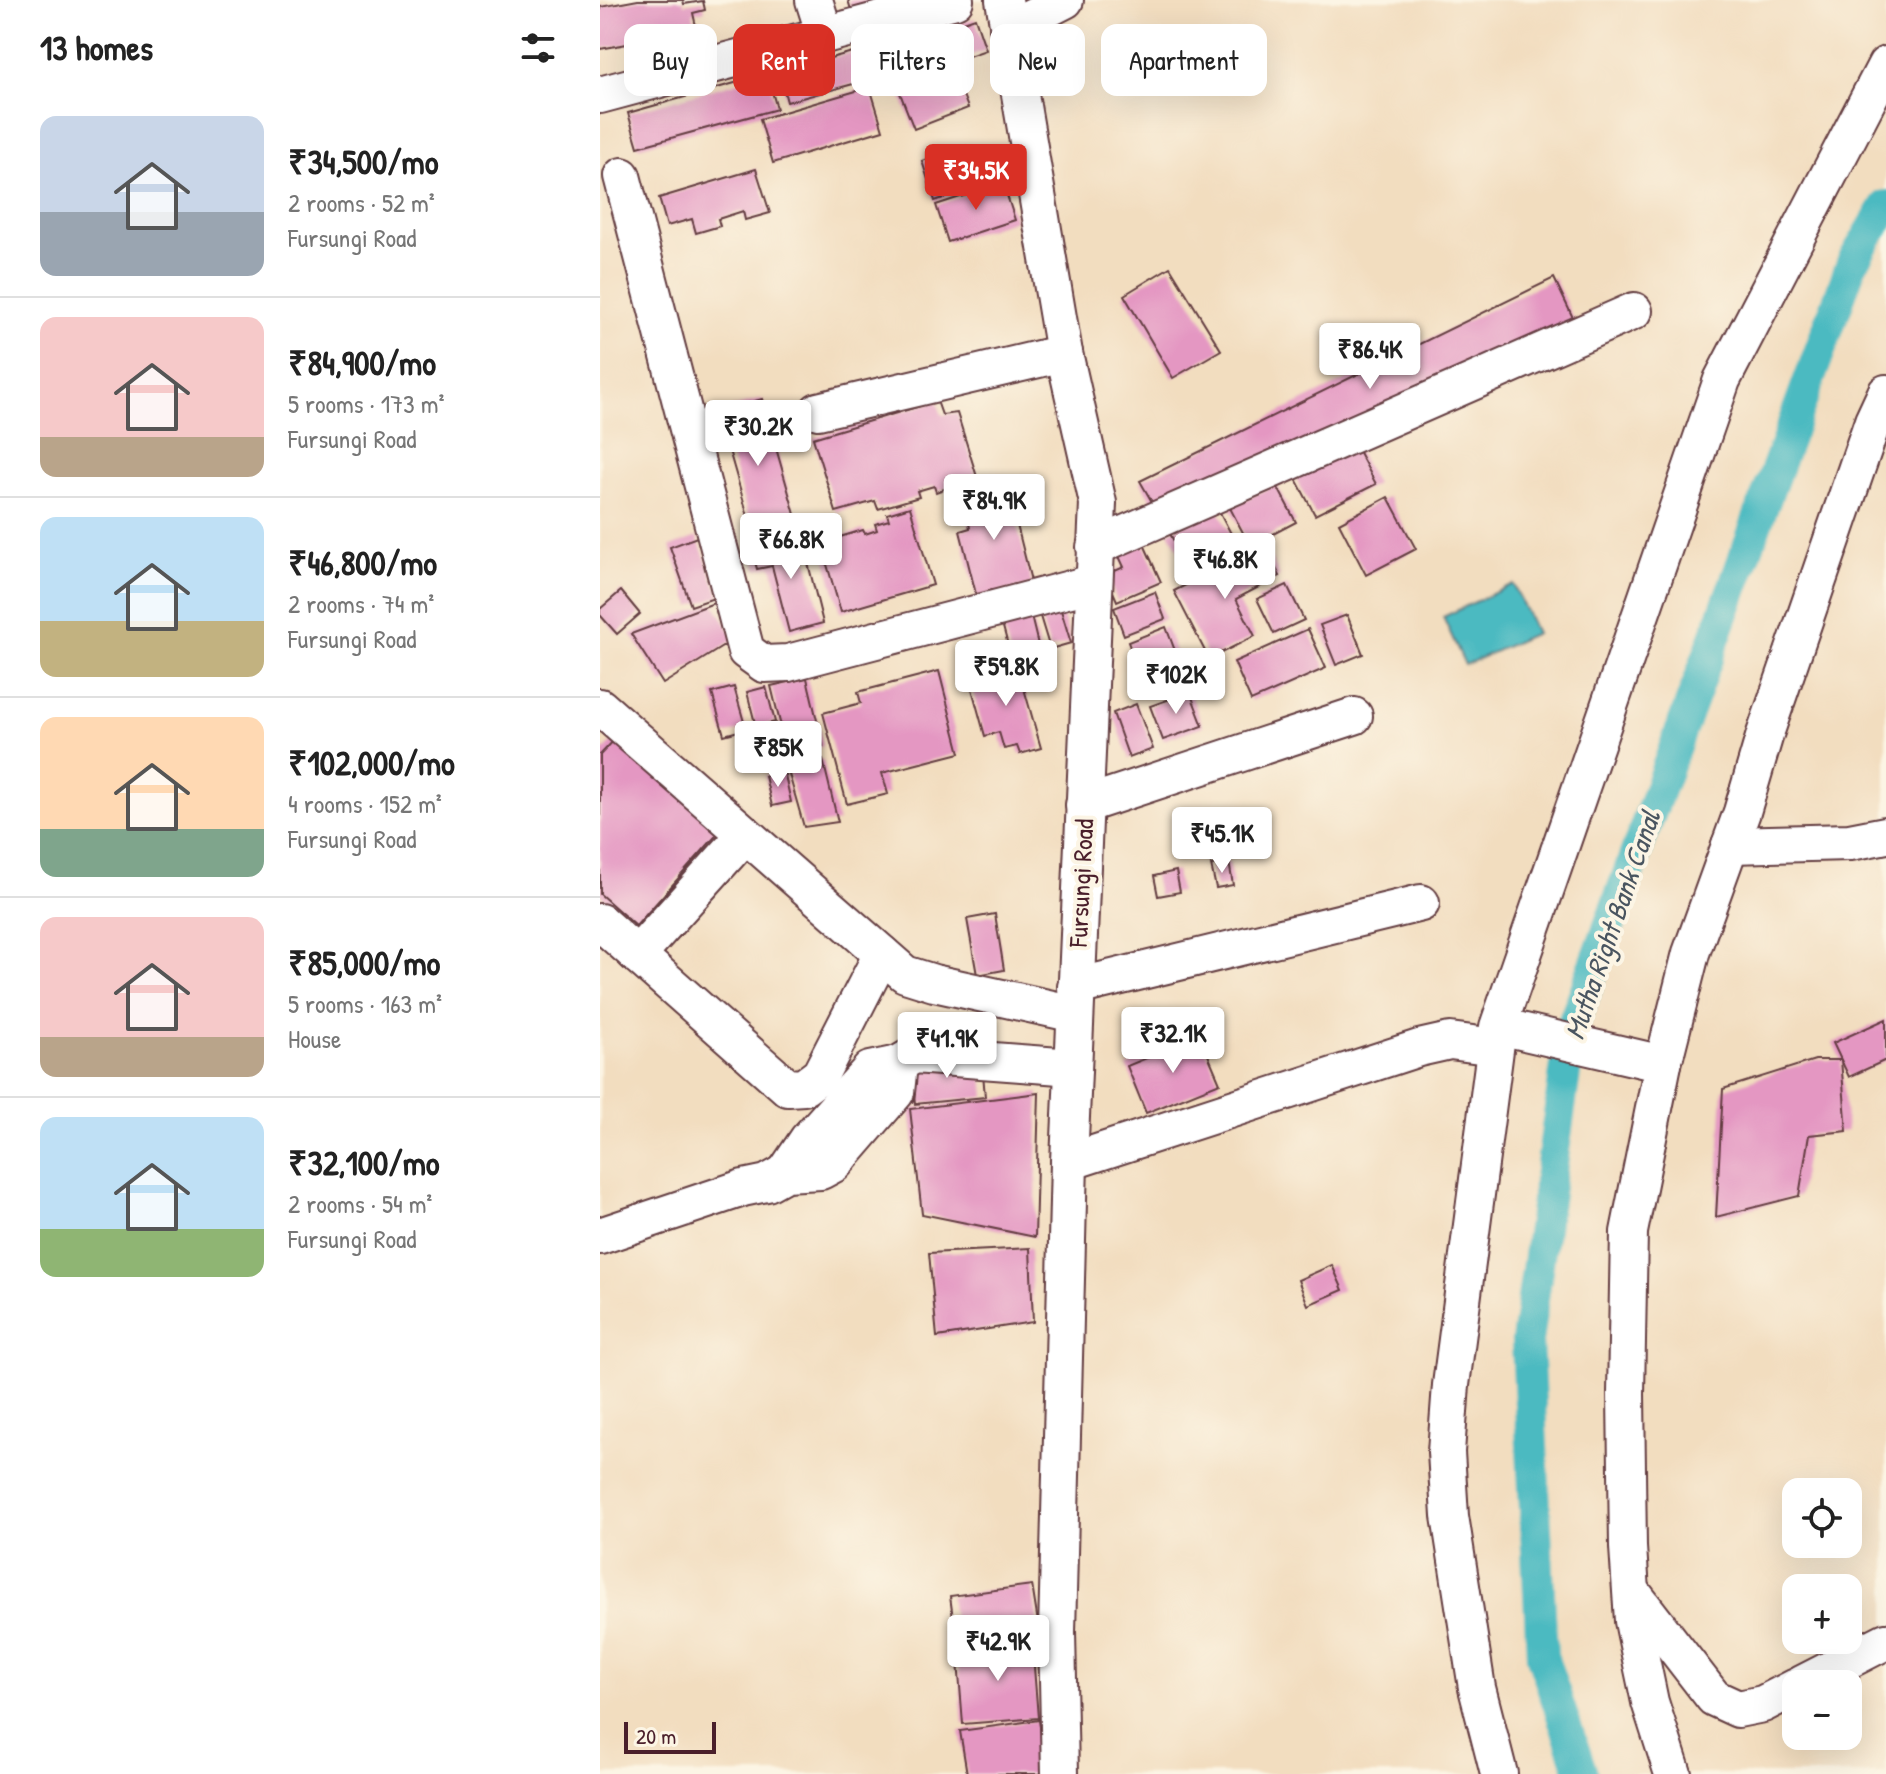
<!DOCTYPE html>
<html lang="en">
<head>
<meta charset="utf-8">
<style>
  body { margin:0; font-family:"Patrick Hand",sans-serif; background:#f6f6f6; color:#222; height:100vh; display:flex; flex-direction:column; font-size:30px; white-space:nowrap }
  * { box-sizing:border-box; margin:0 }
  p { font-size:26px; color:#767676 }
  .icon { flex:none; width:44px; height:44px; fill:none; stroke:currentColor; stroke-width:2; stroke-linecap:round; stroke-linejoin:round }
  .map { position:relative; flex:1; overflow:hidden }
  .panel { display:flex; flex-direction:column; background:#fff; width:600px }
  .panel>* { flex:none }
  .guide { position:absolute; left:24px; top:24px; width:760px; height:72px; display:flex; gap:16px }
  .buttons { position:absolute; left:1182px; top:1478px; display:grid; gap:16px }
  .buttons a { display:grid; place-items:center; width:80px; height:80px; border-radius:16px; background:#fff; box-shadow:0 8px 32px #0002; font-size:40px }
  .scale { position:absolute; left:24px; bottom:20px; width:92px; box-sizing:border-box; padding-left:8px; border:4px solid #4a1f2b; border-top:0; font-size:22px; line-height:28px; white-space:nowrap; color:#4a1f2b; -webkit-text-stroke:6px #fcf5e5; paint-order:stroke }
  .price { position:absolute; translate:-50% -68px; padding:0 18px; border-radius:8px; background:#fff; color:#222; font-size:26px; line-height:52px; filter:drop-shadow(0 2px 4px #0008) }
  .price::after { content:''; position:absolute; left:50%; top:48px; width:24px; height:18px; margin-left:-12px; background:inherit; clip-path:polygon(0 0,100% 0,50% 100%) }
  .price.selected { background:#d93025; color:#fff }
  ul { padding:0; list-style:none }
  li { display:flex; align-items:center; gap:24px; height:200px; padding:0 40px }
  li+li { border-top:2px solid #e0e0e0 }
  li span { display:grid; place-items:center; flex:none; width:224px; height:160px; border-radius:16px; color:#555 }
  li>.icon { margin-inline-start:auto }
  span .icon { width:96px; height:96px; fill:#fffc; stroke-width:1 }
  li b { font-size:34px }
  h2 { display:flex; justify-content:space-between; align-items:center; height:96px; padding:0 40px; font-size:34px }
  .chip { padding:0 28px; border-radius:16px; background:#fff; box-shadow:0 8px 32px #0002; font-size:28px; line-height:72px }
  .chip.selected { background:#d93025; color:#fff }
  main { display:flex; flex:1; min-height:0 }
  .map>svg:first-child { display:block }
</style>
</head>
<body>
<main>
<section class="panel">
<h2>13 homes<svg class="icon" aria-label="filters" viewBox="0 0 24 24"><path d="M4 7h16M4 17h16"/><circle cx="9" cy="7" r="2"/><circle cx="15" cy="17" r="2"/></svg></h2>
<ul>
<li><span style="background:linear-gradient(#c9d6e8 60%,#9aa5b1 0)"><svg class="icon" aria-label="home" viewBox="0 0 24 24"><path d="M3 11l9-7 9 7M6 9v11h12V9"/></svg></span><div><b>₹34,500/mo</b><p>2 rooms · 52 m²</p><p>Fursungi Road</p></div></li>
<li><span style="background:linear-gradient(#f6c9c9 75%,#b9a48a 0)"><svg class="icon" aria-label="home" viewBox="0 0 24 24"><path d="M3 11l9-7 9 7M6 9v11h12V9"/></svg></span><div><b>₹84,900/mo</b><p>5 rooms · 173 m²</p><p>Fursungi Road</p></div></li>
<li><span style="background:linear-gradient(#bfe0f5 65%,#c2b280 0)"><svg class="icon" aria-label="home" viewBox="0 0 24 24"><path d="M3 11l9-7 9 7M6 9v11h12V9"/></svg></span><div><b>₹46,800/mo</b><p>2 rooms · 74 m²</p><p>Fursungi Road</p></div></li>
<li><span style="background:linear-gradient(#ffd9b3 70%,#7fa58c 0)"><svg class="icon" aria-label="home" viewBox="0 0 24 24"><path d="M3 11l9-7 9 7M6 9v11h12V9"/></svg></span><div><b>₹102,000/mo</b><p>4 rooms · 152 m²</p><p>Fursungi Road</p></div></li>
<li><span style="background:linear-gradient(#f6c9c9 75%,#b9a48a 0)"><svg class="icon" aria-label="home" viewBox="0 0 24 24"><path d="M3 11l9-7 9 7M6 9v11h12V9"/></svg></span><div><b>₹85,000/mo</b><p>5 rooms · 163 m²</p><p>House</p></div></li>
<li><span style="background:linear-gradient(#bfe0f5 70%,#8fb573 0)"><svg class="icon" aria-label="home" viewBox="0 0 24 24"><path d="M3 11l9-7 9 7M6 9v11h12V9"/></svg></span><div><b>₹32,100/mo</b><p>2 rooms · 54 m²</p><p>Fursungi Road</p></div></li>
</ul>
</section>
<div class="map">
<svg width="1286" height="1774" viewBox="0 0 1286 1774">
  <rect width="100%" height="100%" fill="#fcf5e5"/>
  <filter id="ink" filterUnits="userSpaceOnUse"><feTurbulence type="fractalNoise" baseFrequency=".0125" numOctaves="2"/><feDisplacementMap in="SourceGraphic" scale="16" xChannelSelector="R" yChannelSelector="G"/><feConvolveMatrix kernelMatrix="1 2 1 2 8 2 1 2 1" color-interpolation-filters="sRGB"/></filter>
  <filter id="wash" filterUnits="userSpaceOnUse"><feTurbulence type="fractalNoise" baseFrequency=".006" numOctaves="4" result="noise"/><feDisplacementMap in="SourceGraphic" scale="32" xChannelSelector="R" yChannelSelector="G"/><feGaussianBlur stdDeviation="1.8" result="paint"/><feColorMatrix in="noise" values="0 0 0 0 0 0 0 0 0 0 0 0 0 0 0 0 0 1.4 0 .05"/><feComposite in="paint" operator="in"/></filter>
  <g filter="url(#wash)">
    <rect width="100%" height="100%" fill="#f2ddbf"/>
    <path fill="#4bbac1" stroke="#4a6c76" stroke-width="2" d="M913,584L936,633L865,665L843,617Z"/>
    <g fill="none" stroke-linecap="round" stroke-linejoin="round">
      <path stroke="#4bbac1" stroke-width="32" d="M982,1774L942,1656L927,1341L971,1030L1252,263L1286,206"/>
    </g>
    <g id="blocks">
      <g fill="#e497c2">
        <path d="M38,0H83L84,4L103,1L105,10L93,13L97,31L0,49V7Z"/>
        <path d="M248,0H285L252,13Z"/>
        <path d="M375,18L386,50L286,85L275,53Z"/>
        <path d="M260,50L268,80L187,102L179,72Z"/>
        <path d="M354,72L368,108L314,129L300,93Z"/>
        <path d="M167,74L177,109L38,147L28,113Z"/>
        <path d="M270,87L283,130L173,163L160,119Z"/>
        <path d="M366,146L372,165L401,155L408,176L335,201L322,161Z"/>
        <path d="M156,169L170,213L145,220L143,211L118,219L120,226L96,233L92,219L67,226L59,198Z"/>
        <path d="M403,183L415,220L348,242L336,205Z"/>
        <path d="M570,267L621,350L573,378L524,295Z"/>
        <path d="M954,278L975,322L556,509L540,481Z"/>
        <path d="M162,399L198,525L154,537L118,412Z"/>
        <path d="M337,401L342,415L357,413L377,477L336,492L334,486L317,491L319,497L278,509L275,501L236,512L213,438Z"/>
        <path d="M755,445L776,484L715,515L695,477Z"/>
        <path d="M406,481L432,585L377,598L360,531L370,528L362,492Z"/>
        <path d="M676,484L696,522L650,546L630,508Z"/>
        <path d="M788,497L816,549L766,575L739,523Z"/>
        <path d="M310,507L333,585L241,612L218,534L237,528L240,537L263,530L265,534L277,530L275,524L289,520L287,514Z"/>
        <path d="M617,507L637,545L590,571L569,532Z"/>
        <path d="M201,535L223,623L189,632L172,566L157,569L151,547Z"/>
        <path d="M97,537L120,596L91,606L70,547Z"/>
        <path d="M543,542L561,582L517,601L506,575L524,567L518,554Z"/>
        <path d="M664,545L680,576L636,599L655,636L609,659L574,591Z"/>
        <path d="M687,585L704,620L674,634L657,599Z"/>
        <path d="M21,591L40,614L17,634L0,615V609Z"/>
        <path d="M555,592L565,619L524,635L514,608Z"/>
        <path d="M114,603L135,639L63,684L31,634Z"/>
        <path d="M460,607L471,643L450,649L439,613Z"/>
        <path d="M747,615L763,654L736,665L720,625Z"/>
        <path d="M431,616L440,653L412,660L402,623Z"/>
        <path d="M566,627L580,664L542,679L528,642Z"/>
        <path d="M708,629L726,668L651,701L634,662Z"/>
        <path d="M417,664L441,748L420,754L417,746L404,749L399,732L385,736L369,678Z"/>
        <path d="M339,671L360,753L282,773L288,794L247,804L223,713L261,703L258,692Z"/>
        <path d="M207,678L223,746L188,755L171,686Z"/>
        <path d="M134,687L146,729L124,735L112,693Z"/>
        <path d="M166,687L175,722L156,727L147,692Z"/>
        <path d="M590,692L603,726L563,740L550,706Z"/>
        <path d="M536,704L553,749L529,758L513,713Z"/>
        <path d="M169,729L179,765L160,770L150,734Z"/>
        <path d="M18,736L122,829L36,926L0,894V755Z"/>
        <path d="M185,760H223L238,822L204,827Z"/>
        <path d="M184,771L191,802L172,806L165,776Z"/>
        <path d="M629,862L633,885L616,888L611,865Z"/>
        <path d="M576,871L580,892L558,896L554,876Z"/>
        <path d="M395,914L404,970L377,975L367,919Z"/>
        <path d="M1286,1019V1060L1249,1077L1233,1043Z"/>
        <path d="M600,1036L620,1083L546,1113L527,1066Z"/>
        <path d="M311,1059L382,1061L385,1097L315,1104Z"/>
        <path d="M1215,1060H1241L1247,1131L1209,1135L1199,1196L1116,1217L1123,1089Z"/>
        <path d="M439,1093L435,1237L322,1214L310,1109Z"/>
        <path d="M430,1248L433,1322L337,1337L329,1253Z"/>
        <path d="M732,1265L743,1290L708,1305L698,1280Z"/>
        <path d="M432,1585L439,1629L356,1641L350,1596Z"/>
        <path d="M432,1642L438,1718L363,1724L357,1648Z"/>
        <path d="M439,1720L447,1774H367L360,1731Z"/>
      </g>
    </g>
  </g>
  <g filter="url(#ink)">
    <use href="#blocks" fill-opacity="0" stroke="#633c41" stroke-width="2"/>
    <g fill="none" stroke-linecap="round" stroke-linejoin="round">
      <defs>
        <g id="minor">
          <path d="M214,0L225,35"/>
          <path d="M404,0L464,353L498,503L469,1162L457,1632L460,1774"/>
          <path d="M408,29L465,0"/>
          <path d="M0,95L355,0"/>
          <path d="M22,176L146,651L164,664L188,663L493,583"/>
          <path d="M218,411L464,353"/>
          <path d="M495,547L1034,311"/>
          <path d="M0,707L305,974L334,983L475,1014"/>
          <path d="M484,805L754,716"/>
          <path d="M1130,845L1250,842L1286,835"/>
          <path d="M0,922L188,1088L204,1087L220,1075L282,954"/>
          <path d="M37,955L145,835"/>
          <path d="M476,987L821,903"/>
          <path d="M899,1026L1063,1064"/>
          <path d="M299,1064L296,1092L234,1164L221,1171L185,1173L208,1139L270,1070L299,1064L314,1055L473,1067"/>
          <path d="M469,1162L819,1048L850,1041L895,1047"/>
          <path d="M0,1236L143,1188L167,1183L185,1173"/>
          <path d="M1032,1592L1114,1698L1138,1709L1163,1704L1196,1687"/>
          <path d="M1202,1684L1286,1641"/>
          <path d="M899,1774L877,1688L850,1516L846,1452L851,1385L898,1027L1122,380L1286,65"/>
          <path d="M1073,1774L1050,1702L1033,1621L1028,1547L1026,1394L1029,1232L1063,1064L1091,953L1142,812L1165,734L1273,421L1286,393"/>
        </g>
      </defs>
      <use href="#minor" stroke="#633c41" stroke-width="40"/>
      <use href="#minor" stroke="#fff" stroke-width="36"/>
    </g>
  </g>
  <g text-anchor="middle" stroke-width="8" stroke-linejoin="round" paint-order="stroke">
    <g font-size="26" fill="#4a1f2b" stroke="#fcf5e5">
      <text transform="translate(481 883) rotate(-87)" y="9">Fursungi Road</text>
    </g>
    <g font-size="28" font-style="italic" fill="#4a5560" stroke="#fcf5e5">
      <text transform="translate(1012 925) rotate(-71)" y="10">Mutha Right Bank Canal</text>
    </g>
  </g>
</svg>
<div class="buttons">
<a><svg class="icon" aria-label="locate" viewBox="0 0 24 24"><circle cx="12" cy="12" r="6"/><path d="M12 2v4M12 18v4M2 12h4M18 12h4"/></svg></a>
<a>+</a>
<a>−</a>
</div>
<div class="scale">20 m</div>
<b class="price selected" style="left:376px;top:212px">₹34.5K</b>
<b class="price" style="left:770px;top:391px">₹86.4K</b>
<b class="price" style="left:158px;top:468px">₹30.2K</b>
<b class="price" style="left:394px;top:542px">₹84.9K</b>
<b class="price" style="left:191px;top:581px">₹66.8K</b>
<b class="price" style="left:625px;top:601px">₹46.8K</b>
<b class="price" style="left:406px;top:708px">₹59.8K</b>
<b class="price" style="left:576px;top:716px">₹102K</b>
<b class="price" style="left:178px;top:789px">₹85K</b>
<b class="price" style="left:622px;top:875px">₹45.1K</b>
<b class="price" style="left:573px;top:1075px">₹32.1K</b>
<b class="price" style="left:347px;top:1080px">₹41.9K</b>
<b class="price" style="left:398px;top:1683px">₹42.9K</b>
<div class="guide">
<a class="chip">Buy</a>
<a class="chip selected">Rent</a>
<a class="chip">Filters</a>
<a class="chip">New</a>
<a class="chip">Apartment</a>
</div>
</div>
</main>
</body>
</html>
